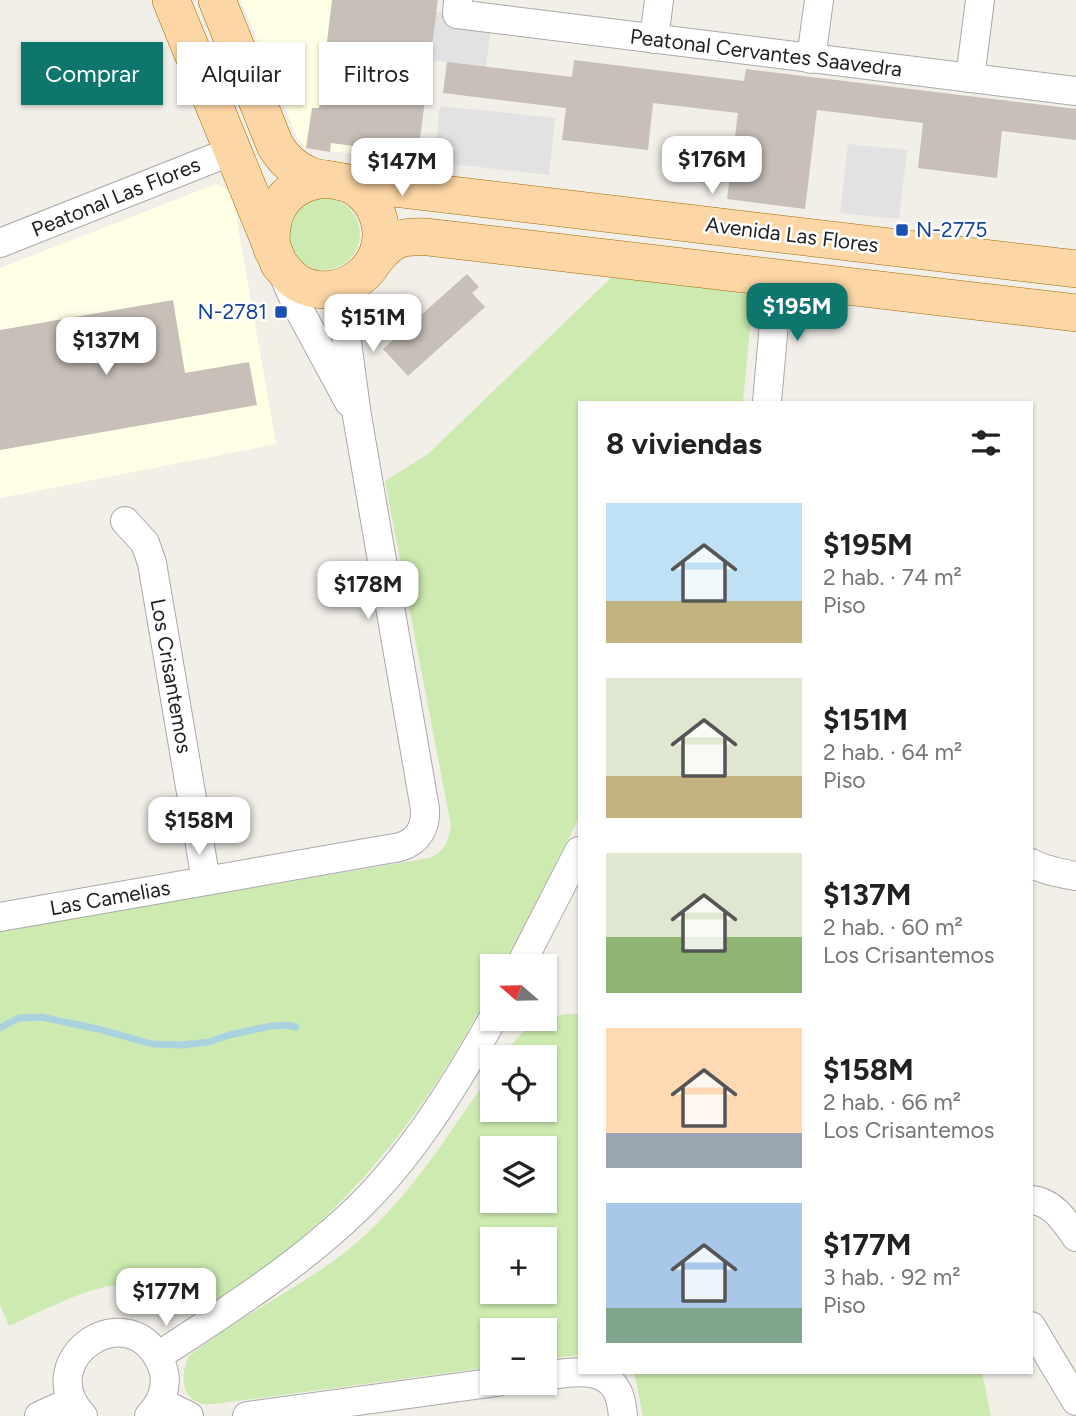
<!DOCTYPE html>
<html lang="es">
<head>
<meta charset="utf-8">
<style>
  body { margin:0; font-family:Figtree,sans-serif; background:#f6f6f6; color:#222; height:100vh; display:flex; flex-direction:column; font-size:26px; white-space:nowrap }
  * { box-sizing:border-box; margin:0 }
  p { font-size:23px; color:#767676 }
  .icon { flex:none; width:38px; height:38px; fill:none; stroke:currentColor; stroke-width:2; stroke-linecap:round; stroke-linejoin:round }
  .map { position:relative; flex:1; overflow:hidden }
  .side { position:absolute; left:578px; top:401px; width:455px; height:973px; display:flex; flex-direction:column; background:#fff; border-radius:0px; box-shadow:0 2px 5px #0004 }
  .side>* { flex:none }
  .guide { position:absolute; left:21px; top:42px; width:452px; height:63px; display:flex; gap:14px }
  .needle { width:46px; rotate:290deg }
  .buttons { position:absolute; left:480px; top:954px; display:grid; gap:14px }
  .buttons a { display:grid; place-items:center; width:77px; height:77px; border-radius:0px; background:#fff; box-shadow:0 2px 5px #0004; font-size:35px }
  .price { position:absolute; translate:-50% -60px; padding:0 16px; border-radius:14px; background:#fff; color:#222; font-size:23px; line-height:46px; filter:drop-shadow(0 2px 4px #0008) }
  .price::after { content:''; position:absolute; left:50%; top:42px; width:21px; height:16px; margin-left:-10px; background:inherit; clip-path:polygon(0 0,100% 0,50% 100%) }
  .price.current { background:#0f766e; color:#fff }
  ul { padding:0; list-style:none }
  li { display:flex; align-items:center; gap:21px; height:175px; padding:0 28px }
  li span { display:grid; place-items:center; flex:none; width:196px; height:140px; border-radius:0px; color:#555 }
  li>.icon { margin-inline-start:auto }
  span .icon { width:84px; height:84px; fill:#fffc; stroke-width:1 }
  li b { font-size:30px }
  h2 { display:flex; justify-content:space-between; align-items:center; height:84px; padding:0 28px; font-size:30px }
  .chip { padding:0 24px; border-radius:0px; background:#fff; box-shadow:0 2px 5px #0004; font-size:24px; line-height:63px }
  .chip.current { background:#0f766e; color:#fff }
  .map>svg:first-child { display:block }
</style>
</head>
<body>
<div class="map">
<svg width="1076" height="1416" viewBox="0 0 1076 1416">
  <rect width="100%" height="100%" fill="#f2efe9"/>
  <g fill="#ffffe5">
    <path d="M241,0H438L417,162L306,148L297,138Z"/>
    <path d="M216,184L232,193L276,444L0,498V268Z"/>
  </g>
  <g fill="#cdebb0" fill-rule="evenodd">
    <circle cx="324" cy="234" r="36"/>
    <path d="M619,270L743,287L751,297V319L743,402H579V818L503,966H492C492,972 493,981 492,987C489,998 474,1019 469,1029C418,1120 351,1203 267,1266C251,1278 234,1294 215,1301C188,1312 150,1283 118,1285C87,1287 38,1313 9,1326L0,1305V930L429,858C445,852 448,841 451,826L385,481L428,454Z"/>
    <path d="M567,1014H579V1355L544,1359V1330H492V1367L214,1404C208,1404 202,1405 197,1402C179,1394 182,1370 189,1356C237,1317 295,1291 344,1253C406,1205 447,1135 492,1072V1110H544V1057H503C522,1029 533,1020 567,1014ZM492,1148H544V1200H492ZM492,1239H544V1292H492Z"/>
    <path d="M634,1372H982L991,1416H643Z"/>
  </g>
  <g fill="#e2e2e2">
    <path d="M436,12L492,19L486,67L430,60Z"/>
    <path d="M440,106L555,118L549,175L434,162Z"/>
    <path d="M848,144L907,150L899,219L840,213Z"/>
  </g>
  <g fill="none" stroke-linecap="round" stroke-linejoin="round">
    <path stroke="#aad3df" stroke-width="7" d="M0,1028L19,1018L41,1017L98,1029L152,1044L181,1045L209,1042L229,1035L271,1026L286,1025L296,1027"/>
  </g>
  <g fill="#c7bfb8">
    <path d="M332,0H438L417,162L360,155L361,147L331,143L330,152L306,148L312,108H319Z"/>
    <path d="M574,60L744,81L746,69L1076,109V140L1002,131L997,178L918,168L923,123L817,110L805,209L727,199L738,113L653,103L648,150L562,140L566,108L443,93L447,62L572,77Z"/>
    <path d="M467,274L479,287L472,293L485,307L408,376L383,349Z"/>
    <path d="M173,300L185,373L249,362L257,405L0,450V330Z"/>
  </g>
  <g fill="none" stroke-linecap="round" stroke-linejoin="round">
    <defs>
      <g id="minor">
        <path d="M458,0L457,14L1076,91"/>
        <path d="M654,39L659,0"/>
        <path d="M811,59L819,0"/>
        <path d="M970,78L980,0"/>
        <path d="M0,243L232,151"/>
        <path d="M280,267L296,304L349,402"/>
        <path d="M767,402L778,278"/>
        <path d="M125,521L145,543L152,563L206,881"/>
        <path d="M1031,863C1045,871 1061,873 1076,876"/>
        <path d="M0,917L400,847C419,841 426,827 425,809L357,416L343,312L346,294L351,284"/>
        <path d="M520,966L579,851"/>
        <path d="M1031,1200C1052,1201 1065,1221 1076,1237"/>
        <path d="M1031,1326L1076,1401"/>
        <path d="M158,1356C227,1311 298,1266 358,1208C399,1168 431,1122 461,1073C472,1055 483,1037 493,1018"/>
        <path d="M544,1376C567,1373 602,1365 616,1389C621,1397 622,1407 623,1416"/>
        <path d="M160,1402L189,1416"/>
        <path d="M39,1416L72,1401"/>
        <path d="M83,1416C29,1358 132,1291 162,1366C169,1384 162,1402 149,1416"/>
        <path d="M247,1416L497,1382"/>
      </g>
      <g id="major">
        <path d="M171,0L279,264C285,271 290,278 298,283C340,306 392,267 379,220C375,203 361,187 343,182C333,179 322,180 311,176C295,170 283,159 275,145L217,0"/>
        <path d="M342,182L1076,269"/>
        <path d="M272,249C267,211 286,183 325,179"/>
        <path d="M377,257C393,238 403,236 427,237L1076,313"/>
      </g>
    </defs>
    <use href="#minor" stroke="#a9a9a9" stroke-width="30"/>
    <use href="#major" stroke="#a06b00" stroke-width="38"/>
    <use href="#minor" stroke="#fff" stroke-width="28"/>
    <use href="#major" stroke="#fcd6a4" stroke-width="37"/>
  </g>
  <g fill="#1a4fb4" stroke="#fff" stroke-width="2.5">
    <rect x="895" y="223" width="14" height="14" rx="3.5"/>
    <rect x="274" y="305" width="14" height="14" rx="3.5"/>
  </g>
  <g text-anchor="middle" stroke-width="5" stroke-linejoin="round" paint-order="stroke">
    <g font-size="21" fill="#222" stroke="#fff">
      <text transform="translate(766 53) rotate(7)" y="7">Peatonal Cervantes Saavedra</text>
      <text transform="translate(116 197) rotate(-22)" y="7">Peatonal Las Flores</text>
      <text transform="translate(792 235) rotate(7)" y="7">Avenida Las Flores</text>
      <text transform="translate(171 676) rotate(80)" y="7">Los Crisantemos</text>
      <text transform="translate(110 898) rotate(-10)" y="7">Las Camelias</text>
    </g>
    <g font-size="21" fill="#164399" stroke="#fff" text-anchor="start">
      <text x="916" y="237">N-2775</text>
      <text x="267" y="319" text-anchor="end">N-2781</text>
    </g>
  </g>
</svg>
<div class="buttons">
<a><svg class="needle" viewBox="-14 -14 28 28"><path d="M0-13l5 13h-10z" fill="#e53935"/><path d="M0 13l5-13h-10z" fill="#767676"/></svg></a>
<a><svg class="icon" aria-label="locate" viewBox="0 0 24 24"><circle cx="12" cy="12" r="6"/><path d="M12 2v4M12 18v4M2 12h4M18 12h4"/></svg></a>
<a><svg class="icon" aria-label="layers" viewBox="0 0 24 24"><path d="M12 4l9 5-9 5-9-5zM3 14l9 5 9-5"/></svg></a>
<a>+</a>
<a>−</a>
</div>
<b class="price" style="left:712px;top:196px">$176M</b>
<b class="price" style="left:402px;top:198px">$147M</b>
<b class="price current" style="left:797px;top:343px">$195M</b>
<b class="price" style="left:373px;top:354px">$151M</b>
<b class="price" style="left:106px;top:377px">$137M</b>
<b class="price" style="left:368px;top:621px">$178M</b>
<b class="price" style="left:199px;top:857px">$158M</b>
<b class="price" style="left:166px;top:1328px">$177M</b>
<div class="guide">
<a class="chip current">Comprar</a>
<a class="chip">Alquilar</a>
<a class="chip">Filtros</a>
</div>
<section class="side">
<h2>8 viviendas<svg class="icon" aria-label="filters" viewBox="0 0 24 24"><path d="M4 7h16M4 17h16"/><circle cx="9" cy="7" r="2"/><circle cx="15" cy="17" r="2"/></svg></h2>
<ul>
<li><span style="background:linear-gradient(#bfe0f5 70%,#c2b280 0)"><svg class="icon" aria-label="home" viewBox="0 0 24 24"><path d="M3 11l9-7 9 7M6 9v11h12V9"/></svg></span><div><b>$195M</b><p>2 hab. · 74 m²</p><p>Piso</p></div></li>
<li><span style="background:linear-gradient(#dfe7d0 70%,#c2b280 0)"><svg class="icon" aria-label="home" viewBox="0 0 24 24"><path d="M3 11l9-7 9 7M6 9v11h12V9"/></svg></span><div><b>$151M</b><p>2 hab. · 64 m²</p><p>Piso</p></div></li>
<li><span style="background:linear-gradient(#dfe7d0 60%,#8fb573 0)"><svg class="icon" aria-label="home" viewBox="0 0 24 24"><path d="M3 11l9-7 9 7M6 9v11h12V9"/></svg></span><div><b>$137M</b><p>2 hab. · 60 m²</p><p>Los Crisantemos</p></div></li>
<li><span style="background:linear-gradient(#ffd9b3 75%,#9aa5b1 0)"><svg class="icon" aria-label="home" viewBox="0 0 24 24"><path d="M3 11l9-7 9 7M6 9v11h12V9"/></svg></span><div><b>$158M</b><p>2 hab. · 66 m²</p><p>Los Crisantemos</p></div></li>
<li><span style="background:linear-gradient(#a9c7e8 75%,#7fa58c 0)"><svg class="icon" aria-label="home" viewBox="0 0 24 24"><path d="M3 11l9-7 9 7M6 9v11h12V9"/></svg></span><div><b>$177M</b><p>3 hab. · 92 m²</p><p>Piso</p></div></li>
</ul>
</section>
</div>
</body>
</html>
